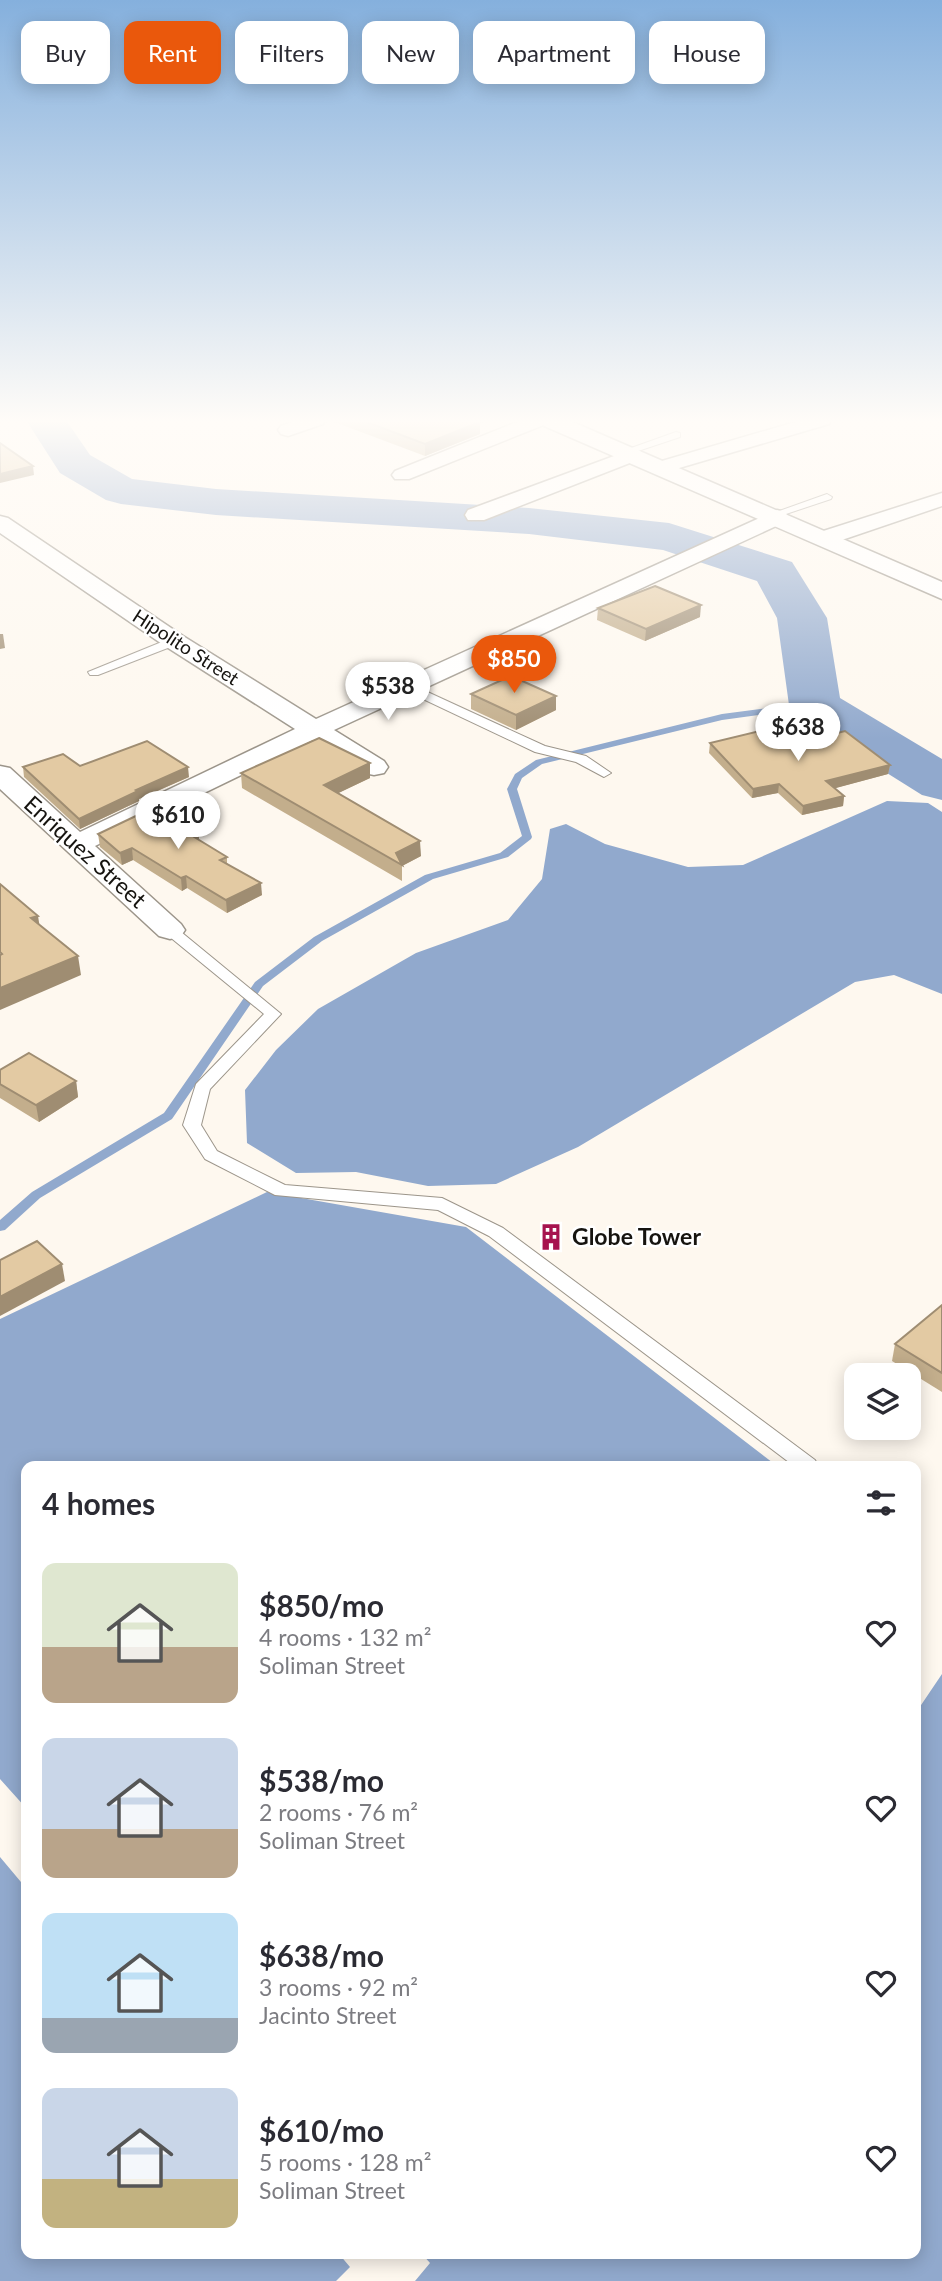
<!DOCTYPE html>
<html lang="en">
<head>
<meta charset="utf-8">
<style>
  body { margin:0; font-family:Lato,sans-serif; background:#f2f2f3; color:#2b2b33; height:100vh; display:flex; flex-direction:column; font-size:26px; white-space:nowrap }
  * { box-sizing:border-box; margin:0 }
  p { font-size:23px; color:#7c7c81 }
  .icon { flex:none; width:38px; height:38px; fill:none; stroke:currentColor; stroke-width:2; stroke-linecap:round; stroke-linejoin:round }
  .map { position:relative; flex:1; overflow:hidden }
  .drawer { position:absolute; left:21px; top:1461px; width:900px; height:798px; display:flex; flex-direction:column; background:#fff; border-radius:14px; box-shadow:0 4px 18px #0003 }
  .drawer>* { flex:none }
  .banner { position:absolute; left:21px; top:21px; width:901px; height:63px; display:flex; gap:14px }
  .tools { position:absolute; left:844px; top:1363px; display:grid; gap:14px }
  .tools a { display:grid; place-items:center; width:77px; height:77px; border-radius:14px; background:#fff; box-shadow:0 4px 18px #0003; font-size:35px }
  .price { position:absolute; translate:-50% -60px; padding:0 16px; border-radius:24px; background:#fff; color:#222; font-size:23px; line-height:46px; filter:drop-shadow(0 2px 4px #0008) }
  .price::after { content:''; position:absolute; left:50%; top:42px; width:21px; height:16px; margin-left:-10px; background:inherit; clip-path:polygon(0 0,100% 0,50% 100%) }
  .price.selected { background:#ea580c; color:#fff }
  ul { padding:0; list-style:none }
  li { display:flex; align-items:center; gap:21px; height:175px; padding:0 21px }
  li span { display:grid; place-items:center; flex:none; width:196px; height:140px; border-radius:14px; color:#555 }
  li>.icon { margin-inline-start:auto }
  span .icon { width:84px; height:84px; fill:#fffc; stroke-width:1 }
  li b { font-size:30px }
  h2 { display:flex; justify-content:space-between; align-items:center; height:84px; padding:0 21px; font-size:30px }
  .tag { padding:0 24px; border-radius:14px; background:#fff; box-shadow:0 4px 18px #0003; font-size:24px; line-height:63px }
  .tag.selected { background:#ea580c; color:#fff }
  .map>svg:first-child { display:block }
</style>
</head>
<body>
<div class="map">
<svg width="942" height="2281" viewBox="0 0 942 2281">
  <rect width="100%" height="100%" fill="#fef8ef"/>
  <g fill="#91a9cd">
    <path d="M887,801L928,803L942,812V994L894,975L855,982L578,1147L496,1184L428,1186L356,1172L296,1173L247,1143L245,1090L276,1050L318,1009L416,953L508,920L542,879L550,829L566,824L605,844L688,867L743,865Z"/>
    <path d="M267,1192L466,1227L777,1466H26V1808L0,1779V1319Z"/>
    <path d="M942,1674V2281H415L430,2263L422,2254H915V1714Z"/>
    <path d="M0,1857L26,1888V2254H339L350,2267L336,2281H0Z"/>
  </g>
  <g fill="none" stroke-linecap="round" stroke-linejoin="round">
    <path fill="#91a9cd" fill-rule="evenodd" d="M815,702L820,705L818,707L722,720L542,764L522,778L517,789L532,837L531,839L508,857L433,879L322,941L263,986L172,1119L40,1198L5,1230L0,1231V1220L32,1192L164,1113L255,982L314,937L425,875L500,853L522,836L507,789L515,774L536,760L722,714Z"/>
    <path fill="#91a9cd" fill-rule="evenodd" d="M26,420H66L90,455L132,479L216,489L529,508L669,523L792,562L827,618L840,698L942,759V800L922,795L796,716L789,705L777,618L757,581L663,550L529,534L216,515L121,504L106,500L60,473Z"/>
    <defs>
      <g id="lane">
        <path d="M676,432L680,433V437L629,454L620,452Z"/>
        <path d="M827,494L832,497L831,499L777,517L768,515Z"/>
        <path d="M174,637L180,641L178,644L98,675H90L88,672Z"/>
        <path d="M408,683L545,746L586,756L611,773L604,777L576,762L535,752L404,690L402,687Z"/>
        <path d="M170,925L175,927L281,1014L210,1089L201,1125L217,1151L285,1185L442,1198L503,1228L815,1460L818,1466H794L489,1236L438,1210L275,1195L205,1159L183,1125L196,1084L264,1014L165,933L162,930Z"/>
      </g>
      <g id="street">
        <path d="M298,420H326L323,424L288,436L281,434L278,430L281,426Z"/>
        <path d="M522,420H549L546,424L409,479H395L392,475L395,471Z"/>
        <path d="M802,420H832L829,424L669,471H655L652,467L655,463Z"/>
        <path d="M633,449L640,451L643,455L640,459L484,520H468L465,515L468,510Z"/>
        <path d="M942,493V506L833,543H817L814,538L817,533Z"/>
        <path d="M777,510L785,512L788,517L785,522L334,730L384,761L388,767L384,773L374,775L364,773L313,740L95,846L181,924L185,930L181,936L170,939L159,936L0,789V766L10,768L80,832L295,729L165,646L0,533V516L8,518L183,636L316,719Z"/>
      </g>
      <path id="secondary" d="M539,420H568L942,582V599L542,425Z"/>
    </defs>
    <use href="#lane" stroke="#9c958a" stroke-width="2"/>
    <use href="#street" stroke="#9c958a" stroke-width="3"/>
    <use href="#secondary" stroke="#9c958a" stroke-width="3"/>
    <use href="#lane" fill="#fff" fill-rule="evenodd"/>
    <use href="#street" fill="#fff" fill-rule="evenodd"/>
    <use href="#secondary" fill="#fff" fill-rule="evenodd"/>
  </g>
  <g fill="#c3ae8c">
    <path d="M329,420H474L480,422V434L425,456Z"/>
    <path d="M598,608L700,617L645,641L597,620Z"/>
    <path d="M471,694L556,710L516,730L471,709Z"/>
    <path d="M710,743L786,746L890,765L888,774L835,788L844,796L843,806L802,815L778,793L752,798L709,753Z"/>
    <path d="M80,766L189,777L139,799V801L80,829L24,777L23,767Z"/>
    <path d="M241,773L370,778L338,793L421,856L402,866V881L242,788Z"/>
    <path d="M198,827L199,840L227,857V863L262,895L227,913L187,888L182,891L133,860L122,865L100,847L98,834Z"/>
    <path d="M0,1070L76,1081L78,1097L39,1122L0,1098Z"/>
    <path d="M942,1305V1392L892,1361L895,1344Z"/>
  </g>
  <g fill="#9f8d72">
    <path d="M480,422V434L425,456V444Z"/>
    <path d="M33,466L34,475L0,483V474Z"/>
    <path d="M701,605L700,617L645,641L646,629Z"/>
    <path d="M0,634H3L5,648L0,649Z"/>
    <path d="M556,696V710L516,730V715Z"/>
    <path d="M370,763V778L324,800V785Z"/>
    <path d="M890,765L888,774L825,791L826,781Z"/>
    <path d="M188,767L189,777L139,799V801L80,829L79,819L136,790Z"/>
    <path d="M779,784L778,793L752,798L753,789Z"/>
    <path d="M844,796L843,806L802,815L803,806Z"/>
    <path d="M198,827L199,840L186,832Z"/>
    <path d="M420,841L421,856L402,866L396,853Z"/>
    <path d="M132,848L133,860L122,865L120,853Z"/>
    <path d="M186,876L187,888L182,891L181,878Z"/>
    <path d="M261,883L262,895L227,913L226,900Z"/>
    <path d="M38,916L41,935L31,918Z"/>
    <path d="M78,956L81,975L0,1010V988Z"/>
    <path d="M76,1081L78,1097L39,1122L36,1105Z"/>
    <path d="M62,1264L65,1281L0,1316V1297Z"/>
  </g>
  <g fill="#e3caa3" stroke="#9f8d72" stroke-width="2">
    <path d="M361,420H474L480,422L425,444Z"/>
    <path d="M0,443L33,466L0,474Z"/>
    <path d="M655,586L701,605L646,629L598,608Z"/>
    <path d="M511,676L556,696L516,715L471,694Z"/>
    <path d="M764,730L786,746L845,731L890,765L826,781L844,796L803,806L779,784L753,789L710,743Z"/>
    <path d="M319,738L370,763L324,785L420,841L396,853L402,865L241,773Z"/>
    <path d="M147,741L188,767L136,790L138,791L79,819L23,767L63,754L80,766Z"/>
    <path d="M161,804L198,827L186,832L227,857L220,860L261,883L226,900L186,876L181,878L132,848L120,853L98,834Z"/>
    <path d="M0,884L38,916L31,918L78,956L0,988V955L2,954L0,952Z"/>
    <path d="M29,1053L76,1081L36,1105L0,1084V1070Z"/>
    <path d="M37,1241L62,1264L0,1297V1260Z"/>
    <path d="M942,1305V1373L895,1344Z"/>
  </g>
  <linearGradient id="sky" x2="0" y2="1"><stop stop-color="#85b0dd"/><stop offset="0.57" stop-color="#fffcf8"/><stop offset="1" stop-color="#fffcf8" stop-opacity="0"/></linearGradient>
  <rect width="942" height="739" fill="url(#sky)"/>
  <defs>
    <symbol id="building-bare" viewBox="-9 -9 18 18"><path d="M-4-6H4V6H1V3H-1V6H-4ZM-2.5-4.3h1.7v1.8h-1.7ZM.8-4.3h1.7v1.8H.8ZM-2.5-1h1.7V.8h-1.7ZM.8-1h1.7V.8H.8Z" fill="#a6134f" stroke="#fff" stroke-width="2.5" paint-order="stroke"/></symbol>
  </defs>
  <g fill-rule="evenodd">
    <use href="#building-bare" x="532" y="1218" width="38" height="38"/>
  </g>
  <g text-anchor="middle" stroke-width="5" stroke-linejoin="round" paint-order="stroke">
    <g font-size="19" fill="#161410" stroke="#fff">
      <text transform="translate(186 647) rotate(33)" y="7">Hipolito Street</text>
    </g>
    <g font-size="23" fill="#161410" stroke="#fff">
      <text transform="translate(85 852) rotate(42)" y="8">Enriquez Street</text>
    </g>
    <g font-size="23" font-weight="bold" fill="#161410" stroke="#fff" text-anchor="start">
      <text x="572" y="1245">Globe Tower</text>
    </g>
  </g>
</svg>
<div class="tools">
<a><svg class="icon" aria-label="layers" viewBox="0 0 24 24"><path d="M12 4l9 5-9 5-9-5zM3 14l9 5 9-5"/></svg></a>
</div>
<b class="price selected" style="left:514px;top:695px">$850</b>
<b class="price" style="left:388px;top:722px">$538</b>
<b class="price" style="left:798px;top:763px">$638</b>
<b class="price" style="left:178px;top:851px">$610</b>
<div class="banner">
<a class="tag">Buy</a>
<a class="tag selected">Rent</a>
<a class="tag">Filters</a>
<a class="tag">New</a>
<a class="tag">Apartment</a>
<a class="tag">House</a>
</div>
<section class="drawer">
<h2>4 homes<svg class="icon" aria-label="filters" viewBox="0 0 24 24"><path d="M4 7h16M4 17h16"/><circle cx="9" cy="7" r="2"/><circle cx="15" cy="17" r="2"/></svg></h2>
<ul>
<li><span style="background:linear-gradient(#dfe7d0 60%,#b9a48a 0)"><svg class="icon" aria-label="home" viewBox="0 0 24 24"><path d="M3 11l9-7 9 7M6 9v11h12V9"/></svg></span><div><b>$850/mo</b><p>4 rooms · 132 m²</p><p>Soliman Street</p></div><svg class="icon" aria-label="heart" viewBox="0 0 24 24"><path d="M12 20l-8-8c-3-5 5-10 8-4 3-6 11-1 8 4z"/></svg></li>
<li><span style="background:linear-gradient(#c9d6e8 65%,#b9a48a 0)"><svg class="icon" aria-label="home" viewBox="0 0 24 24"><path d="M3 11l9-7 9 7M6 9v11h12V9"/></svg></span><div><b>$538/mo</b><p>2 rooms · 76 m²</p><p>Soliman Street</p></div><svg class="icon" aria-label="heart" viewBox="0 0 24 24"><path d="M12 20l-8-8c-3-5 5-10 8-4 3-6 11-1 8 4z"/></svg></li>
<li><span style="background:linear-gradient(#bfe0f5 75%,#9aa5b1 0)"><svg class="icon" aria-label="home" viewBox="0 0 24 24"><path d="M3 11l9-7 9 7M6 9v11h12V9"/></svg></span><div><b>$638/mo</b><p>3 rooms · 92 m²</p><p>Jacinto Street</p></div><svg class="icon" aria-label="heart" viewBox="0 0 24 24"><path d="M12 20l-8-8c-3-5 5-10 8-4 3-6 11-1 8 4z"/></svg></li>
<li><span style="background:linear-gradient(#c9d6e8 65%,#c2b280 0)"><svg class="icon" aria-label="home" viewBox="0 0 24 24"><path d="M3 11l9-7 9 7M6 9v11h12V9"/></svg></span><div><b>$610/mo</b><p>5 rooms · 128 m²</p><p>Soliman Street</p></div><svg class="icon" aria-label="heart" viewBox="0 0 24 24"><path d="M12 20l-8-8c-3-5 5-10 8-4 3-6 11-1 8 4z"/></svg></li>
</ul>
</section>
</div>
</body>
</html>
